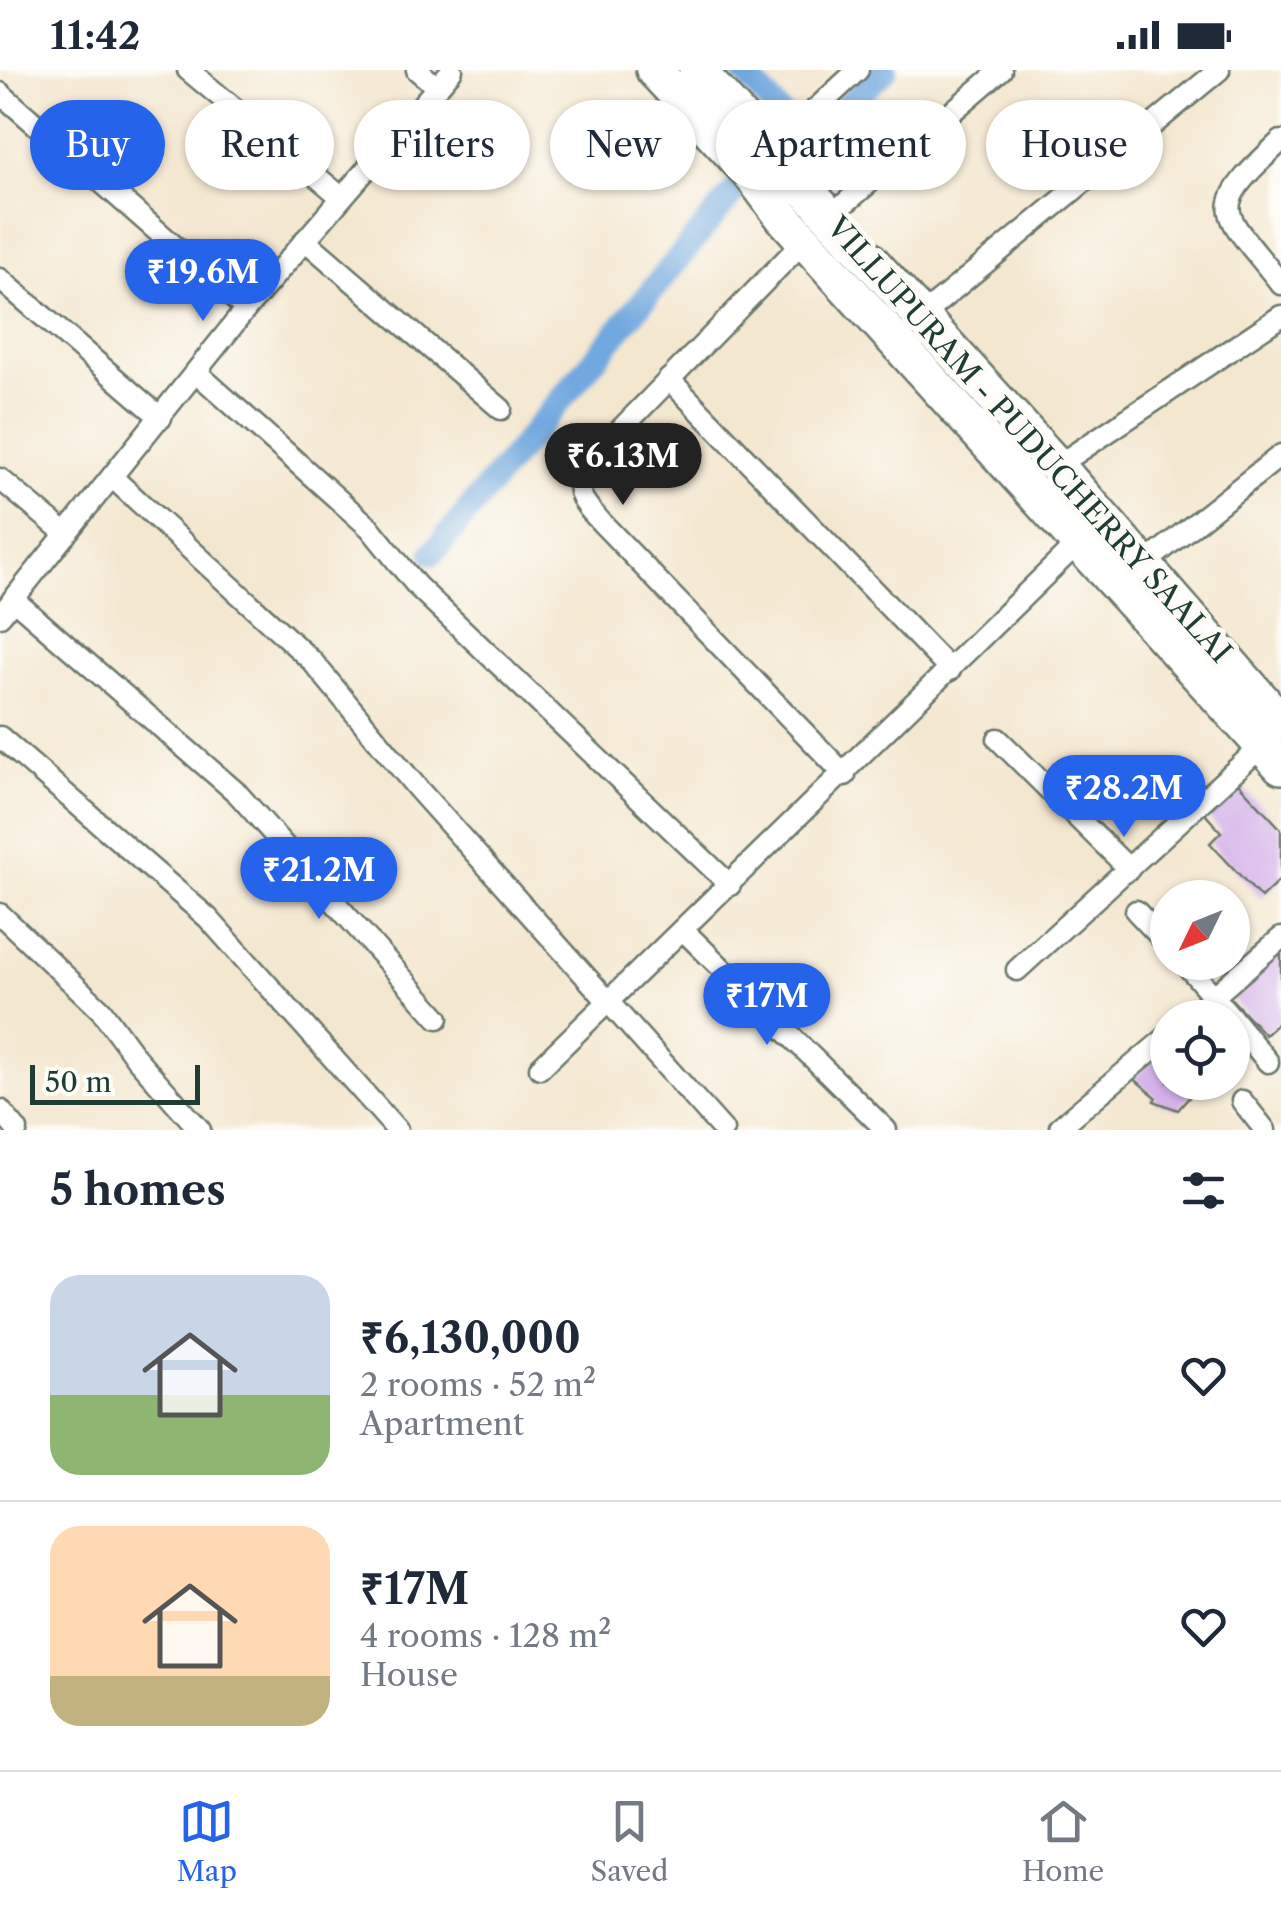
<!DOCTYPE html>
<html lang="en">
<head>
<meta charset="utf-8">
<style>
  body { margin:0; font-family:"Libre Caslon Text",serif; background:#f6f6f7; color:#1f2937; height:100vh; display:flex; flex-direction:column; font-size:38px; white-space:nowrap }
  * { box-sizing:border-box; margin:0 }
  p { font-size:32px; color:#747a83 }
  .icon { flex:none; width:55px; height:55px; fill:none; stroke:currentColor; stroke-width:2; stroke-linecap:round; stroke-linejoin:round }
  .map { position:relative; height:1060px; overflow:hidden }
  .sheet { display:flex; flex-direction:column; background:#fff; flex:1 }
  .sheet>* { flex:none }
  .banner { position:absolute; left:30px; top:30px; width:1222px; height:90px; display:flex; gap:20px }
  .needle { width:65px; rotate:227deg }
  .controls { position:absolute; left:1150px; top:810px; display:grid; gap:20px }
  .controls a { display:grid; place-items:center; width:100px; height:100px; border-radius:50%; background:#fff; box-shadow:0 2px 8px #0004; font-size:50px }
  .scale { position:absolute; left:30px; bottom:25px; width:170px; box-sizing:border-box; padding-left:10px; border:5px solid #1f3d34; border-top:0; font-size:28px; line-height:35px; white-space:nowrap; color:#1f3d34; -webkit-text-stroke:8px #fdfcf7; paint-order:stroke }
  .price { position:absolute; translate:-50% -85px; padding:0 22px; border-radius:35px; background:#2563eb; color:#fff; font-size:32px; line-height:65px; filter:drop-shadow(0 2px 5px #0008) }
  .price::after { content:''; position:absolute; left:50%; top:60px; width:30px; height:22px; margin-left:-15px; background:inherit; clip-path:polygon(0 0,100% 0,50% 100%) }
  .price.active { background:#222; color:#fff }
  ul { padding:0; list-style:none }
  li { display:flex; align-items:center; gap:30px; height:250px; padding:0 50px }
  li+li { border-top:2px solid #e0e1e3 }
  li span { display:grid; place-items:center; flex:none; width:280px; height:200px; border-radius:30px; color:#555 }
  li>.icon { margin-inline-start:auto }
  span .icon { width:120px; height:120px; fill:#fffc; stroke-width:1 }
  li b { font-size:42px }
  h2 { display:flex; justify-content:space-between; align-items:center; height:120px; padding:0 50px; font-size:42px }
  .chip { padding:0 35px; border-radius:45px; background:#fff; box-shadow:0 2px 8px #0004; font-size:35px; line-height:90px }
  .chip.active { background:#2563eb; color:#fff }
  .status { display:flex; justify-content:space-between; align-items:center; height:70px; padding:0 50px; background:#fff; direction:ltr }
  .status svg { height:28px; fill:currentColor }
  .tabs { display:flex; justify-content:space-around; align-items:center; height:140px; border-top:2px solid #e0e1e3; background:#fff; font-size:28px; color:#747a83 }
  .tabs a { display:grid; justify-items:center; gap:5px }
  .tabs .active { color:#2563eb }
  .map>svg:first-child { display:block }
</style>
</head>
<body>
<div class="status"><b>11:42</b><svg viewBox="0 0 49 12"><path d="M0 12V9h3v3zM5 12V6h3v6zM10 12V3h3v9zM15 12V0h3v12zM26 1h20v11H26zM47 4h2v5h-2z"/></svg></div>
<div class="map">
<svg width="1281" height="1060" viewBox="0 0 1281 1060">
  <rect width="100%" height="100%" fill="#fdfcf7"/>
  <filter id="ink" filterUnits="userSpaceOnUse"><feTurbulence type="fractalNoise" baseFrequency=".01" numOctaves="2"/><feDisplacementMap in="SourceGraphic" scale="20" xChannelSelector="R" yChannelSelector="G"/><feConvolveMatrix kernelMatrix="1 2 1 2 8 2 1 2 1" color-interpolation-filters="sRGB"/></filter>
  <filter id="wash" filterUnits="userSpaceOnUse"><feTurbulence type="fractalNoise" baseFrequency=".0048" numOctaves="4" result="noise"/><feDisplacementMap in="SourceGraphic" scale="40" xChannelSelector="R" yChannelSelector="G"/><feGaussianBlur stdDeviation="2.25" result="paint"/><feColorMatrix in="noise" values="0 0 0 0 0 0 0 0 0 0 0 0 0 0 0 0 0 1.4 0 .05"/><feComposite in="paint" operator="in"/></filter>
  <g filter="url(#wash)">
    <rect width="100%" height="100%" fill="#f4e7d0"/>
    <g fill="none" stroke-linecap="round" stroke-linejoin="round">
      <g stroke="#71a8df" stroke-width="25">
        <path d="M742,0L803,70"/>
        <path d="M433,483L733,123L832,48L885,0"/>
      </g>
    </g>
    <g id="blocks">
      <g fill="#d4b1ea">
        <path d="M1238,713L1281,759V809L1261,828L1210,773L1221,762L1205,744Z"/>
        <path d="M1275,878L1281,885V950L1265,965L1226,923Z"/>
        <path d="M1232,960L1249,973L1232,992Z"/>
        <path d="M1168,977V1012H1205L1207,1019L1191,1025L1178,1040L1154,1031L1156,1027L1133,1008Z"/>
      </g>
    </g>
  </g>
  <g filter="url(#ink)">
    <use href="#blocks" fill-opacity="0" stroke="#6a786b" stroke-width="2.5"/>
    <g fill="none" stroke-linecap="round" stroke-linejoin="round">
      <defs>
        <g id="street">
          <path d="M188,0L340,126"/>
          <path d="M417,0L437,17"/>
          <path d="M0,23L246,239"/>
          <path d="M1281,71C1204,143 1221,137 1281,214"/>
          <path d="M765,86L858,0"/>
          <path d="M829,147L1001,0"/>
          <path d="M305,170L501,339"/>
          <path d="M805,170L585,396C572,422 583,432 601,452L845,705"/>
          <path d="M0,209L161,348"/>
          <path d="M914,252L1219,0"/>
          <path d="M196,302L370,458L417,516L730,815"/>
          <path d="M669,309L950,600"/>
          <path d="M1057,396L1281,246"/>
          <path d="M113,408L312,591L418,719L723,1060"/>
          <path d="M0,409L66,464"/>
          <path d="M1143,495L1281,385"/>
          <path d="M13,529L237,723L438,948"/>
          <path d="M0,546L246,239L452,0"/>
          <path d="M0,667L208,848L397,1060"/>
          <path d="M998,669L1129,799"/>
          <path d="M1136,841L1168,875"/>
          <path d="M0,844L101,940L136,988L200,1060"/>
          <path d="M683,860L886,1060"/>
          <path d="M1184,892L1232,948"/>
          <path d="M1017,900L1263,675"/>
          <path d="M1189,948L1281,868"/>
          <path d="M1232,948L1268,992"/>
          <path d="M540,998L1076,475"/>
          <path d="M1242,1031L1265,1060"/>
          <path d="M0,1040L17,1060"/>
          <path d="M1060,1057L1168,966"/>
        </g>
        <g id="highway">
          <path d="M654,0L750,103L783,147L1281,696"/>
          <path d="M697,0L1057,396L1281,652"/>
        </g>
      </defs>
      <use href="#street" stroke="#6a786b" stroke-width="25"/>
      <use href="#highway" stroke="#6a786b" stroke-width="40"/>
      <use href="#street" stroke="#fff" stroke-width="20"/>
      <use href="#highway" stroke="#fff" stroke-width="35"/>
    </g>
  </g>
  <g text-anchor="middle" stroke-width="10" stroke-linejoin="round" paint-order="stroke">
    <g font-size="30" fill="#1f3d34" stroke="#fdfcf7">
      <text transform="translate(1029 370) rotate(48)" y="10">VILLUPURAM - PUDUCHERRY SAALAI</text>
    </g>
  </g>
</svg>
<div class="controls">
<a><svg class="needle" viewBox="-14 -14 28 28"><path d="M0-13l5 13h-10z" fill="#e53935"/><path d="M0 13l5-13h-10z" fill="#747a83"/></svg></a>
<a><svg class="icon" aria-label="locate" viewBox="0 0 24 24"><circle cx="12" cy="12" r="6"/><path d="M12 2v4M12 18v4M2 12h4M18 12h4"/></svg></a>
</div>
<div class="scale">50 m</div>
<b class="price" style="left:203px;top:254px">₹19.6M</b>
<b class="price active" style="left:623px;top:438px">₹6.13M</b>
<b class="price" style="left:1124px;top:770px">₹28.2M</b>
<b class="price" style="left:319px;top:852px">₹21.2M</b>
<b class="price" style="left:767px;top:978px">₹17M</b>
<div class="banner">
<a class="chip active">Buy</a>
<a class="chip">Rent</a>
<a class="chip">Filters</a>
<a class="chip">New</a>
<a class="chip">Apartment</a>
<a class="chip">House</a>
</div>
</div>
<section class="sheet">
<h2>5 homes<svg class="icon" aria-label="filters" viewBox="0 0 24 24"><path d="M4 7h16M4 17h16"/><circle cx="9" cy="7" r="2"/><circle cx="15" cy="17" r="2"/></svg></h2>
<ul>
<li><span style="background:linear-gradient(#c9d6e8 60%,#8fb573 0)"><svg class="icon" aria-label="home" viewBox="0 0 24 24"><path d="M3 11l9-7 9 7M6 9v11h12V9"/></svg></span><div><b>₹6,130,000</b><p>2 rooms · 52 m²</p><p>Apartment</p></div><svg class="icon" aria-label="heart" viewBox="0 0 24 24"><path d="M12 20l-8-8c-3-5 5-10 8-4 3-6 11-1 8 4z"/></svg></li>
<li><span style="background:linear-gradient(#ffd9b3 75%,#c2b280 0)"><svg class="icon" aria-label="home" viewBox="0 0 24 24"><path d="M3 11l9-7 9 7M6 9v11h12V9"/></svg></span><div><b>₹17M</b><p>4 rooms · 128 m²</p><p>House</p></div><svg class="icon" aria-label="heart" viewBox="0 0 24 24"><path d="M12 20l-8-8c-3-5 5-10 8-4 3-6 11-1 8 4z"/></svg></li>
</ul>
</section>
<nav class="tabs">
<a class="active"><svg class="icon" aria-label="map" viewBox="0 0 24 24"><path d="M3 6l6-2 6 2 6-2v14l-6 2-6-2-6 2zM9 4v14M15 6v14"/></svg>Map</a>
<a><svg class="icon" aria-label="saved" viewBox="0 0 24 24"><path d="M7 4h10v16l-5-4-5 4z"/></svg>Saved</a>
<a><svg class="icon" aria-label="home" viewBox="0 0 24 24"><path d="M3 11l9-7 9 7M6 9v11h12V9"/></svg>Home</a>
</nav>
</body>
</html>
